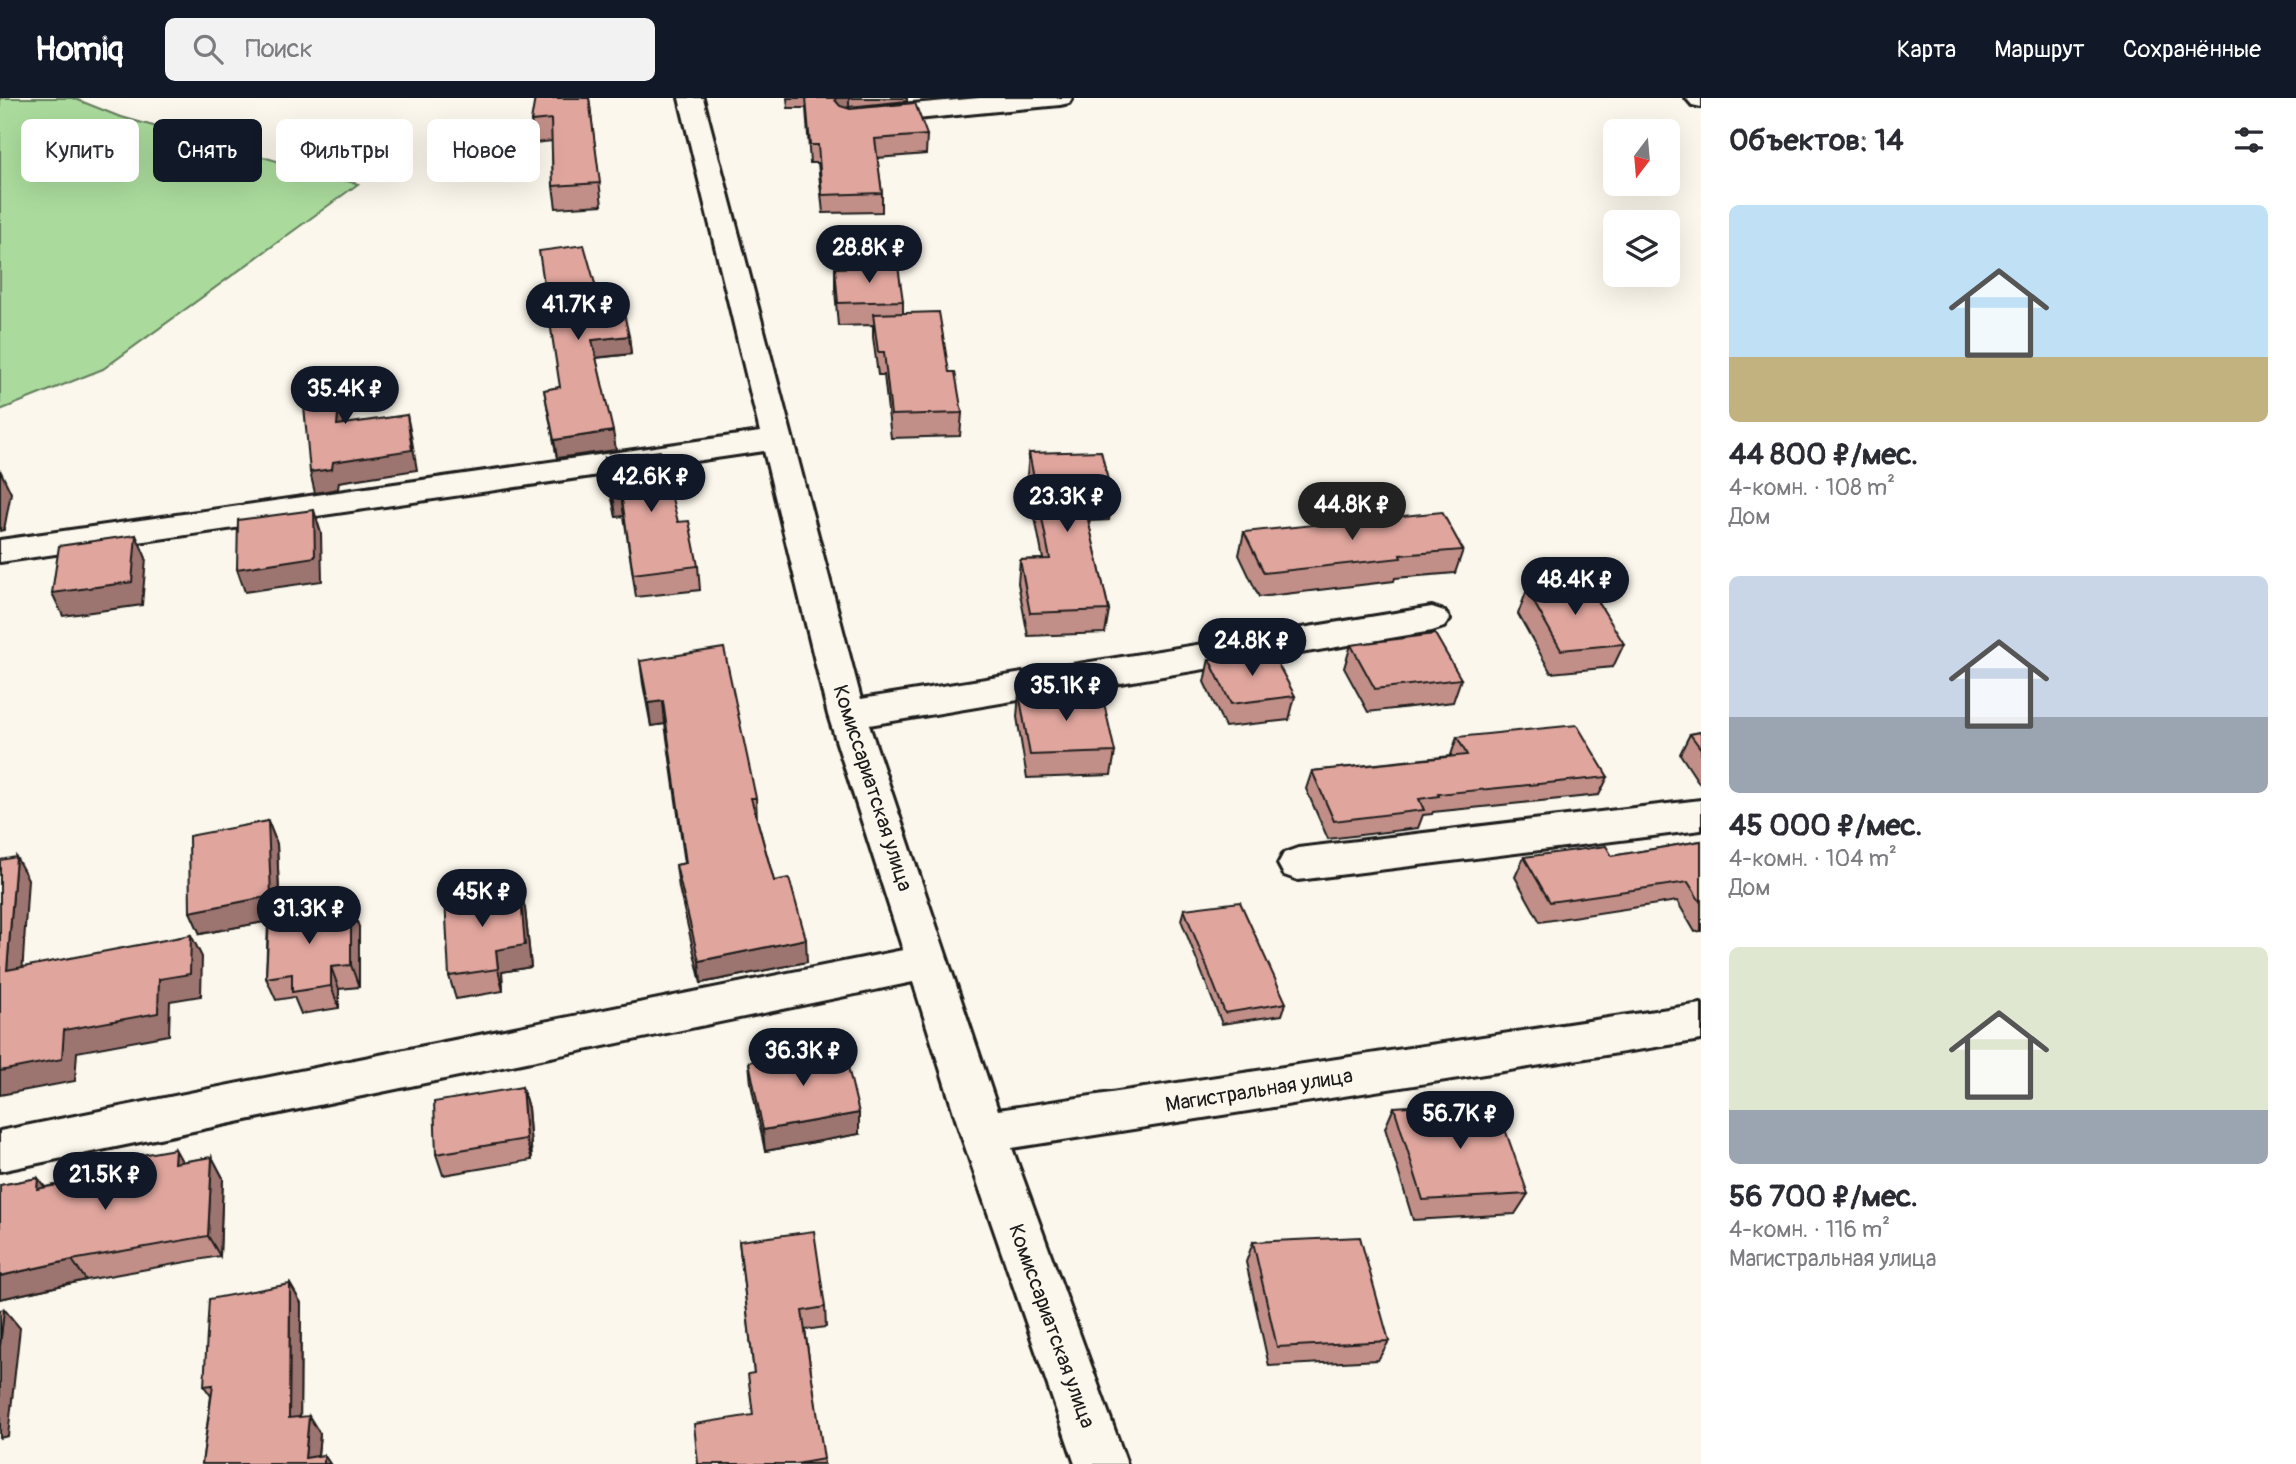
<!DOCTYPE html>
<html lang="ru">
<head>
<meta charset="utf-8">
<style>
  body { margin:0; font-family:Pangolin,sans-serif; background:#f2f2f3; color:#2b2b33; height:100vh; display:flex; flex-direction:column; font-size:26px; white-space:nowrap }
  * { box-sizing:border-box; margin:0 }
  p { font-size:23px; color:#7c7c81 }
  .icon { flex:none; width:38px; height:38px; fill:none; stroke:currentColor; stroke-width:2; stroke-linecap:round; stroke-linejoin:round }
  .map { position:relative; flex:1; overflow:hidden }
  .sheet { display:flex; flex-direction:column; background:#fff; width:595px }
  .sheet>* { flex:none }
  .top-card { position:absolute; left:21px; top:21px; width:665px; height:63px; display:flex; gap:14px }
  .needle { width:46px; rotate:196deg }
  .buttons { position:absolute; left:1603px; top:21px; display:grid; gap:14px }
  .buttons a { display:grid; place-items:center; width:77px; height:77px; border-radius:10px; background:#fff; box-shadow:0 7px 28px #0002; font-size:35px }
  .price { position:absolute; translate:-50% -60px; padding:0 16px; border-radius:24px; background:#111827; color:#fff; font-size:23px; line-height:46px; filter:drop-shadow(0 2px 4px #0008) }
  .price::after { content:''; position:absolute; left:50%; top:42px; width:21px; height:16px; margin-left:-10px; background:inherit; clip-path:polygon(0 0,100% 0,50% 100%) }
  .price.on { background:#222; color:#fff }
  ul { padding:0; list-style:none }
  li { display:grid; align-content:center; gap:14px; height:371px; padding:0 28px }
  li span { display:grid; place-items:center; height:217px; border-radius:10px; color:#555 }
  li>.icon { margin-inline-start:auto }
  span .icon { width:126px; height:126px; fill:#fffc; stroke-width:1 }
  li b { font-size:30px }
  h2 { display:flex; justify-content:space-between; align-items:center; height:84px; padding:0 28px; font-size:30px }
  .chip { padding:0 24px; border-radius:10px; background:#fff; box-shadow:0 7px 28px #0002; font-size:24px; line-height:63px }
  .chip.on { background:#111827; color:#fff }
  header { display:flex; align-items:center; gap:42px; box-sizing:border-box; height:98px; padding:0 35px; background:#111827; color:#fff }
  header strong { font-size:33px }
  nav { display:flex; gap:38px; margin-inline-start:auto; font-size:24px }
  .search { width:490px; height:63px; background:#f2f2f3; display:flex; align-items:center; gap:18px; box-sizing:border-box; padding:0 24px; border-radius:10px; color:#7c7c81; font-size:26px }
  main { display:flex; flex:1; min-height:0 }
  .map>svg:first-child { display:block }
</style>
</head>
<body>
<header>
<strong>Homiq</strong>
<div class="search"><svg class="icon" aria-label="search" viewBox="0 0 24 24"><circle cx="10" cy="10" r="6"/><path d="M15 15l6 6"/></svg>Поиск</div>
<nav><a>Карта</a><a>Маршрут</a><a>Сохранённые</a></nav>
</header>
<main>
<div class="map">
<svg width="1701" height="1366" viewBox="0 0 1701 1366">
  <rect width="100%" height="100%" fill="#fbf7ec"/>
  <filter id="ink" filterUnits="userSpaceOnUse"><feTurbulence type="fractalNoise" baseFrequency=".0143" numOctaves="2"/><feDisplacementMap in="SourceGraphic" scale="14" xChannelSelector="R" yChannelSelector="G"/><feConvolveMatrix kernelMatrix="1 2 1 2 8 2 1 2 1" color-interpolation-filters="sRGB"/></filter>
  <g filter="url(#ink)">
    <path fill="#aadb9c" stroke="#637c5c" stroke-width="2" d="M0,0H73L118,18L358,86L103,271L0,312Z"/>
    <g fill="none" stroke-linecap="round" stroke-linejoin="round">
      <defs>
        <g id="minor">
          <path d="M679,0H703L861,601L1432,509L1444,513L1450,521L1444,529L1432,533L869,627L998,1012L1701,906V942L1012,1050L1127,1366H1075L960,1034L913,884L0,1073V1033L903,852L828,617L764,353L0,464V442L760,334Z"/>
          <path d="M980,0H1072L1069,5L1060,7L866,26L857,23L853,18L857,13L866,10Z"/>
          <path d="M1686,0H1701V9L1692,7Z"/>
          <path d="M1701,702V732L1298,782L1284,777L1278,766L1284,755L1298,750Z"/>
        </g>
      </defs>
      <use href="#minor" stroke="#1c1c1c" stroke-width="6"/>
      <use href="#minor" fill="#fbf7ec" fill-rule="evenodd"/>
    </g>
    <g fill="#c18f88" stroke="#1c1c1c" stroke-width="2">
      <path d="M589,0L602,107L556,110L553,88L552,43L535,45L531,23Z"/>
      <path d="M787,0H907V3L849,9L846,10L927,37L926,56L877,60L882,95V114L823,115L818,65H810L806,10H788Z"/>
      <path d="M835,170L903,203V216L949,274L962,315L960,338L891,340L884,277H878L873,239V227L838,228L835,192Z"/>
      <path d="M599,200L629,238L631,256L596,260L616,352L557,360L544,292L560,289Z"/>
      <path d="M1029,355L1112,399L1109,422L1088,423L1109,512L1105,535L1028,538L1018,485L1020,462L1043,461L1027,378Z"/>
      <path d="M605,360L678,424L698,468L700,492L636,499L624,418L616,419L608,383Z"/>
      <path d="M1244,434L1463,452L1455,475L1395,480L1394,483L1259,499L1239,457Z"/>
      <path d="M1527,492L1624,546L1613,569L1551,575L1518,516Z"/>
      <path d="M1351,547L1461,581L1453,604L1368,614L1344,570Z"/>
      <path d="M1209,561L1295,598L1289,622L1225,629L1204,584Z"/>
      <path d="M640,563L756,700L757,721L774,783L807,864L701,885L679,790L676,767L685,765L665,626L651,628L643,586Z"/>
      <path d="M1019,595L1115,654L1111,677L1027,680L1017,619Z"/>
      <path d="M1701,634V688L1680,656L1690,636Z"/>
      <path d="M1457,639L1608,679L1599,697L1433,714L1432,716L1423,717L1418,730L1328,741L1306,691L1312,673L1451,658V657Z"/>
      <path d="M268,723L277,746L280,817L359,829V889L339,891V910L301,916L294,899L276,902L266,880L268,823L200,836Z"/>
      <path d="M1701,743V833L1695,834L1677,803L1540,824L1515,779L1524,759L1612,758Z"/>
      <path d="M520,789L525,811L531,869L502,874L503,893L456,901L449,878Z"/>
      <path d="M1184,811L1286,905L1282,917L1222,926L1181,822Z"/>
      <path d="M749,964L859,1036L765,1053L751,986Z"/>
      <path d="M522,989L528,1010L532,1062L443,1077L436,1056Z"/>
      <path d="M1394,1009L1528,1096L1515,1116L1413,1122L1385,1030Z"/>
      <path d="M175,1051L182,1064L212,1059L223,1080L220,1158L86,1182L0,1201V1087L38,1080L45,1089L117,1075Z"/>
      <path d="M739,1143L825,1209L826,1229L805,1232L824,1366H698L753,1317L754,1275Z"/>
      <path d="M1253,1144L1389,1243L1378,1262L1269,1268L1246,1164Z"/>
      <path d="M290,1186L301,1205L300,1319L320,1336L318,1358L324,1357L330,1366H202L211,1298L204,1288Z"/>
    </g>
    <g fill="#9d746f" stroke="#1c1c1c" stroke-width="2">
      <path d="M836,0H849V9L839,12L835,2Z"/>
      <path d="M629,238L631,256L594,260L592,242Z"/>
      <path d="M342,272L347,292L342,347L337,327Z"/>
      <path d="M407,317L411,337L417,372L339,384L338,391L315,395L310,374L333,364Z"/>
      <path d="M613,333L616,352L557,360L554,342Z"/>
      <path d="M0,372L11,395L4,432L0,433Z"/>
      <path d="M621,395L624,418L616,419L613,396Z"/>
      <path d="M314,412L321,435L322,483L245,494L237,471Z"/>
      <path d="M136,437L146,460L142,507L63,518L52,495Z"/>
      <path d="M663,603L665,626L651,628L648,605Z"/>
      <path d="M268,723L277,746L280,821L200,836L190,814Z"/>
      <path d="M16,759L28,781L21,894L7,872Z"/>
      <path d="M520,789L525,811L531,869L502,874L503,893L498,871L496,852Z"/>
      <path d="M351,807L359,829V889L351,867Z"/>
      <path d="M191,837L202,859L201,898L170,903L169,937L77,954L75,983L0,997V973L64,932L159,881Z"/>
      <path d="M806,841L807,864L701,885L699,863Z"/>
      <path d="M331,869L339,891V910L331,888Z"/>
      <path d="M522,989L528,1010L532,1062L526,1041Z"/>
      <path d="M859,1015V1036L765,1053L763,1032Z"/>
      <path d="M175,1051L187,1072L174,1065Z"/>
      <path d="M212,1059L223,1080L220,1158L208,1138Z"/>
      <path d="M38,1080L53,1101L37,1091Z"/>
      <path d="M72,1162L86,1182L0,1201V1178Z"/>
      <path d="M290,1186L301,1205L300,1338L289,1320Z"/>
      <path d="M4,1211L20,1230L8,1338L0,1340V1248Z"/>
      <path d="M309,1318L320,1336L317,1366L305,1360Z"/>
      <path d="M324,1357L330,1366H324Z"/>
    </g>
    <g fill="#e0a69e" stroke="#1c1c1c" stroke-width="2">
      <path d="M535,0H589L600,85L553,88L551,21L531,23Z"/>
      <path d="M806,0H836L835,2L840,8L850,11L915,5L927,37L875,41L882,95L822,97L818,47H810Z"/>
      <path d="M584,147L599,200L620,197L629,238L592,242L613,333L554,342L544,292L560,289L539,153Z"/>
      <path d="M898,168L903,203L838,205L835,170Z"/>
      <path d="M939,214L949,274H955L962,315L891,317L884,254H878L873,216Z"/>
      <path d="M342,272L337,327L407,317L412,352L333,364L332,371L310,374L301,275Z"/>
      <path d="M660,353L678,424L689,423L698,468L633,476L621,395L613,396L605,360Z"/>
      <path d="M1101,353L1112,399L1083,400L1109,512L1030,515L1020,462L1050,461L1029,355Z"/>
      <path d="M314,412L315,459L237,471L238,422Z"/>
      <path d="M1442,414L1463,452L1400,457L1401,460L1264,475L1244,434Z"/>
      <path d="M136,437L132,484L52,495L59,448Z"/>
      <path d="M1588,487L1624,546L1561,552L1527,492Z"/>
      <path d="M1435,536L1461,581L1375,591L1351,547Z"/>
      <path d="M724,550L756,700H751L774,783L789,780L806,841L699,863L676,767L686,765L663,603L648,605L640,563Z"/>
      <path d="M1271,553L1295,598L1231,606L1209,561Z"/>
      <path d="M1101,592L1115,654L1030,657L1019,595Z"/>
      <path d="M1577,627L1608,679L1438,696L1439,698L1419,701L1424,712L1334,723L1312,673L1467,657L1457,639Z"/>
      <path d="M1701,634V651L1690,636Z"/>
      <path d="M268,723L271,798L190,814L189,738Z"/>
      <path d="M1701,743V805L1688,784L1550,804L1524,759L1606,748L1612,758Z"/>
      <path d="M16,759L7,872L191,837L190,876L159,881L158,915L64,932L62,961L0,973V762Z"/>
      <path d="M520,789L525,847L496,852L498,871L449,878L445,800Z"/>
      <path d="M1240,804L1286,905L1225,915L1184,811Z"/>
      <path d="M351,807V867L331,869V888L292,894V876L266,880L269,819Z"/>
      <path d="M843,948L859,1015L763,1032L749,964Z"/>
      <path d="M522,989L526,1041L436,1056L434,1004Z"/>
      <path d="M1495,1003L1528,1096L1423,1102L1394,1009Z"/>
      <path d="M175,1051L174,1065L212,1059L208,1138L72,1162L0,1178V1087L38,1080L37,1091L117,1075L118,1061Z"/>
      <path d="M814,1133L825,1209L802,1213L824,1361L796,1366H698L694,1326L753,1317L748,1276L754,1275L739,1143Z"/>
      <path d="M1360,1139L1389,1243L1277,1249L1253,1144Z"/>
      <path d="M290,1186L289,1320L309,1318L305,1360L324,1357V1366H202L213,1287L204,1288L209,1201Z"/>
      <path d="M4,1211L0,1248V1212Z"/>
    </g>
  </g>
  <g text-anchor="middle" stroke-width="7" stroke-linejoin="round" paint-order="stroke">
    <g font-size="21" fill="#1c1c1c" stroke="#fbf7ec">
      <text transform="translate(873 690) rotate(72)" y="7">Комиссариатская улица</text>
      <text transform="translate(1259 992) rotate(-9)" y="7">Магистральная улица</text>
      <text transform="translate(1052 1228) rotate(70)" y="7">Комиссариатская улица</text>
    </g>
  </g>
</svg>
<div class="buttons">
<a><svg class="needle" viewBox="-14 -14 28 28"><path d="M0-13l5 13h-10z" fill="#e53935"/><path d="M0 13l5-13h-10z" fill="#7c7c81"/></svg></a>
<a><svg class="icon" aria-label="layers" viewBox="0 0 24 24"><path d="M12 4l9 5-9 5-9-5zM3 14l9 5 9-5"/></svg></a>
</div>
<b class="price" style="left:869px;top:187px">28.8K ₽</b>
<b class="price" style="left:578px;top:244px">41.7K ₽</b>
<b class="price" style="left:345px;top:328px">35.4K ₽</b>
<b class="price" style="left:651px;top:416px">42.6K ₽</b>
<b class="price" style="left:1067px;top:436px">23.3K ₽</b>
<b class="price on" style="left:1352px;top:444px">44.8K ₽</b>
<b class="price" style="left:1575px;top:519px">48.4K ₽</b>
<b class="price" style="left:1252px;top:580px">24.8K ₽</b>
<b class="price" style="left:1066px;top:625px">35.1K ₽</b>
<b class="price" style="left:482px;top:831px">45K ₽</b>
<b class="price" style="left:309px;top:848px">31.3K ₽</b>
<b class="price" style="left:803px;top:990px">36.3K ₽</b>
<b class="price" style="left:1460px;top:1053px">56.7K ₽</b>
<b class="price" style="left:105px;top:1114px">21.5K ₽</b>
<div class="top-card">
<a class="chip">Купить</a>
<a class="chip on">Снять</a>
<a class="chip">Фильтры</a>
<a class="chip">Новое</a>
</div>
</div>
<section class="sheet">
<h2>Объектов: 14<svg class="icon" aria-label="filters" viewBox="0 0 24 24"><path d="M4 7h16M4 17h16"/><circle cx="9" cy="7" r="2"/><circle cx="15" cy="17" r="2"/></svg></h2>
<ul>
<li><span style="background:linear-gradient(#bfe0f5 70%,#c2b280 0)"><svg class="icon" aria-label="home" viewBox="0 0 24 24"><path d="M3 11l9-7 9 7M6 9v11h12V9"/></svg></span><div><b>44 800 ₽/мес.</b><p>4-комн. · 108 m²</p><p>Дом</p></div></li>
<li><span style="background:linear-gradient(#c9d6e8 65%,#9aa5b1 0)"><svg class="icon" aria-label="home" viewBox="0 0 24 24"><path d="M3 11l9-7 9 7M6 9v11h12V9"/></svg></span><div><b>45 000 ₽/мес.</b><p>4-комн. · 104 m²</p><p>Дом</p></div></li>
<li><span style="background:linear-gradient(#dfe7d0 75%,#9aa5b1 0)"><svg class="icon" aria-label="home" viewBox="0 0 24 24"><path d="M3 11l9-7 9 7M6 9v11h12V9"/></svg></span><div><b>56 700 ₽/мес.</b><p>4-комн. · 116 m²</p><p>Магистральная улица</p></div></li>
</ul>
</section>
</main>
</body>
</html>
